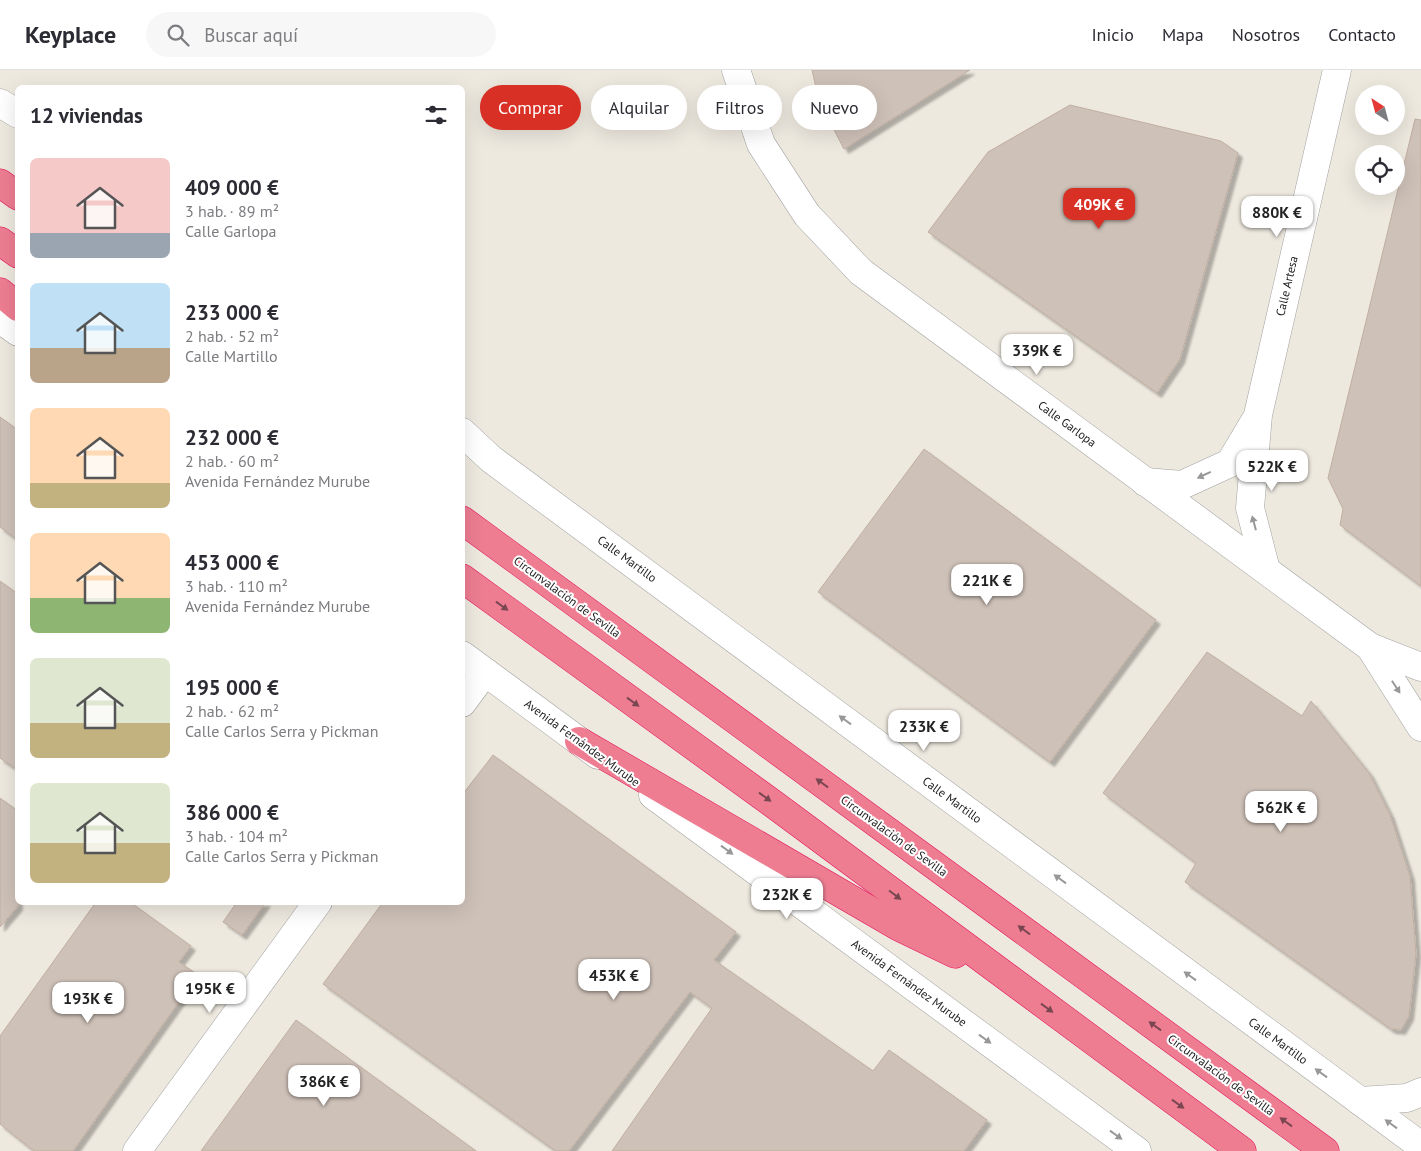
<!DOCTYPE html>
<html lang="es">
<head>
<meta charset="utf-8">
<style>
  body { margin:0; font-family:"PT Sans",sans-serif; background:#f7f7f7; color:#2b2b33; height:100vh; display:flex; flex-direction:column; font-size:19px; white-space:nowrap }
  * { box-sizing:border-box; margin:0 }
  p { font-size:16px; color:#7c7c81 }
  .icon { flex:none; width:28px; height:28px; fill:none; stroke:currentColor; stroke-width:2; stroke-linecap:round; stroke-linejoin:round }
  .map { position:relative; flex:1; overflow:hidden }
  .sheet { position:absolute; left:15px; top:15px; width:450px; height:820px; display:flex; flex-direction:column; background:#fff; border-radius:8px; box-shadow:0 5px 20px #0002 }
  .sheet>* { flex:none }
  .hud { position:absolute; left:480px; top:15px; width:475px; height:45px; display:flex; gap:10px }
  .needle { width:32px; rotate:324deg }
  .buttons { position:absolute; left:1355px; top:15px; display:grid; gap:10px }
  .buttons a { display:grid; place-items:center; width:50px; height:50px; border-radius:50%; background:#fff; box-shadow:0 5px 20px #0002; font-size:25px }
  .price { position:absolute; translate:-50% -42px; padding:0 11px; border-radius:10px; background:#fff; color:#222; font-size:16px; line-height:32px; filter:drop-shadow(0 1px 2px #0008) }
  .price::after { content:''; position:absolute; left:50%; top:30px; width:15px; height:11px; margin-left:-8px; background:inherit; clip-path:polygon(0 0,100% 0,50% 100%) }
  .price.selected { background:#d93025; color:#fff }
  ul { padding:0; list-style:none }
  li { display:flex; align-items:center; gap:15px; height:125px; padding:0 15px }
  li span { display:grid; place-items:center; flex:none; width:140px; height:100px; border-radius:8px; color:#555 }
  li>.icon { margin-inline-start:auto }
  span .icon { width:60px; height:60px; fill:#fffc; stroke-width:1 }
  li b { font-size:21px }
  h2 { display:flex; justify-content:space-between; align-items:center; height:60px; padding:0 15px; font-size:21px }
  .pill { padding:0 18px; border-radius:22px; background:#fff; box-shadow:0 5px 20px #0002; font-size:18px; line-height:45px }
  .pill.selected { background:#d93025; color:#fff }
  header { display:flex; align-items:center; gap:30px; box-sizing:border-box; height:70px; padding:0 25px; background:#fff; border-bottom:1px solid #e1e1e2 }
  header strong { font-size:24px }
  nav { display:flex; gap:28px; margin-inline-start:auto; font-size:18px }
  .search { width:350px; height:45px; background:#f7f7f7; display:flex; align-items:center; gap:12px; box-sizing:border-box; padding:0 18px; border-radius:28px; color:#7c7c81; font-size:19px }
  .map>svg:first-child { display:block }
</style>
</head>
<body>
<header>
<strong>Keyplace</strong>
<div class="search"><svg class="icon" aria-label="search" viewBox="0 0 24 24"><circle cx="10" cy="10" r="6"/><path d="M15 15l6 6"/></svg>Buscar aquí</div>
<nav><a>Inicio</a><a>Mapa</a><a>Nosotros</a><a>Contacto</a></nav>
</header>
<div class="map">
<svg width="1421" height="1081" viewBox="0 0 1421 1081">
  <defs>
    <filter id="shadow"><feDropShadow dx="4.5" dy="4.5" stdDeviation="1" flood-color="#0004"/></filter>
  </defs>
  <rect width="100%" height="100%" fill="#eee9df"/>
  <g fill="#cec1b8" stroke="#c1aea0" filter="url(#shadow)">
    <path d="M812,0H970L844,79L819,31Z"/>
    <path d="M1070,35L1221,71L1238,83L1180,289L1157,323L928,162L988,82Z"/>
    <path d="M1415,49L1421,50V516L1340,455L1343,439L1328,408Z"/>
    <path d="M0,347L18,360V470L0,457Z"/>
    <path d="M924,379L1156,550L1050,692L818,522Z"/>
    <path d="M0,511L18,524V700L0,688Z"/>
    <path d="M1207,582L1302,646L1311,631L1369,703L1390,745L1410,806L1416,884L1409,946L1401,960L1391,959L1185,812L1196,793L1103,723Z"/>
    <path d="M493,685L736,862L714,890L873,1001L889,980L987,1050L964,1081H612L712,938L690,922L569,1081H556L323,914L383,832H462V725Z"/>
    <path d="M0,728L18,741V836L0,857Z"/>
    <path d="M96,832H130L191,876L179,892L198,905L73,1081H34L0,1054V966Z"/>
    <path d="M237,832H266L242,865L223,852Z"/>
    <path d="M296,950L476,1081H201Z"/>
  </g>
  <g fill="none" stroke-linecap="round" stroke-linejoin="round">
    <defs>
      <g id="minor">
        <path d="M736,0L761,74L807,145L861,202L1370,577L1421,597"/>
        <path d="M0,33L18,44"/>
        <path d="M0,249L18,262"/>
        <path d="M462,362L491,389L1421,1076"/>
        <path d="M1145,412L1182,415L1230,393L1255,351"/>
        <path d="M1266,500L1250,438L1258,345L1337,0"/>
        <path d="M1370,577L1421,657"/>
        <path d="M462,585L598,685"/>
        <path d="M462,633L485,602"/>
        <path d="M653,725L1137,1081"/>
        <path d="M1360,1031L1407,1028L1421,1022"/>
        <path d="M137,1081L318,832"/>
      </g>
      <g id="highway">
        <path d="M0,113L18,126"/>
        <path d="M0,171L18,184"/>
        <path d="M0,222L18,237"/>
        <path d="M462,450L1325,1081"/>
        <path d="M462,508L772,733L1242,1081"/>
        <path d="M579,671L899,857L955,884"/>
      </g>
    </defs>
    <use href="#minor" stroke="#a2a2a2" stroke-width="29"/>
    <use href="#highway" stroke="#e5125a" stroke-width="29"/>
    <use href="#minor" stroke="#fff" stroke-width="28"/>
    <use href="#highway" stroke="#ee7d92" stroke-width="28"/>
  </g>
  <defs><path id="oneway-solid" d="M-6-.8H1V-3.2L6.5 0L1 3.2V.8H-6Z" transform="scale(1.25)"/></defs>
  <g fill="#989898">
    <use href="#oneway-solid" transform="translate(1204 405) rotate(155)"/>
    <use href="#oneway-solid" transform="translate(1254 453) rotate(-105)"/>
    <use href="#oneway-solid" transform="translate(1396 617) rotate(57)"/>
    <use href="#oneway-solid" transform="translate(845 650) rotate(-144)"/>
    <use href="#oneway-solid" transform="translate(727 780) rotate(36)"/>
    <use href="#oneway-solid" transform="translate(1060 809) rotate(-144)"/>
    <use href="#oneway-solid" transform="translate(1190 906) rotate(-144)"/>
    <use href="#oneway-solid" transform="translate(985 969) rotate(36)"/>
    <use href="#oneway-solid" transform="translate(1321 1003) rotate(-144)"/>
    <use href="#oneway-solid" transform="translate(1391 1054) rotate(-144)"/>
    <use href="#oneway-solid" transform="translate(1116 1065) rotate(36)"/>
  </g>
  <g fill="#7a4751">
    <use href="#oneway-solid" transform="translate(502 536) rotate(36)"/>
    <use href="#oneway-solid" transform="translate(633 632) rotate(36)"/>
    <use href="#oneway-solid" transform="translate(822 713) rotate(-144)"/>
    <use href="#oneway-solid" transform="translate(765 727) rotate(36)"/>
    <use href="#oneway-solid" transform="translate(895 825) rotate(37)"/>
    <use href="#oneway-solid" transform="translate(1024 860) rotate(-144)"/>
    <use href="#oneway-solid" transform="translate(1047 938) rotate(36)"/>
    <use href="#oneway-solid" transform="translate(1155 956) rotate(-144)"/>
    <use href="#oneway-solid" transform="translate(1178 1034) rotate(36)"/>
    <use href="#oneway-solid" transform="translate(1286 1052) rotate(-144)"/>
  </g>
  <g text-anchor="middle" stroke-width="4" stroke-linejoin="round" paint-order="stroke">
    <g font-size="12" fill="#1b1b1b" stroke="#fff">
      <text transform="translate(1287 216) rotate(-77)" y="4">Calle Artesa</text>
      <text transform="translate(1067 354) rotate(36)" y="4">Calle Garlopa</text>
      <text transform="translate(627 489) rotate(36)" y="4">Calle Martillo</text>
      <text transform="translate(567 527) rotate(36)" y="4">Circunvalación de Sevilla</text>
      <text transform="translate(582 673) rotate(36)" y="4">Avenida Fernández Murube</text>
      <text transform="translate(952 730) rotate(36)" y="4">Calle Martillo</text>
      <text transform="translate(894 766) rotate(36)" y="4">Circunvalación de Sevilla</text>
      <text transform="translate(909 913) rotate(36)" y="4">Avenida Fernández Murube</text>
      <text transform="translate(1278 971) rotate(36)" y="4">Calle Martillo</text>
      <text transform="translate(1221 1005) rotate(36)" y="4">Circunvalación de Sevilla</text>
    </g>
  </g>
</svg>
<div class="buttons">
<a><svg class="needle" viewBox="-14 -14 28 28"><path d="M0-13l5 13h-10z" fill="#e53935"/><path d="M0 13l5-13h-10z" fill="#7c7c81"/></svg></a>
<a><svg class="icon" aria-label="locate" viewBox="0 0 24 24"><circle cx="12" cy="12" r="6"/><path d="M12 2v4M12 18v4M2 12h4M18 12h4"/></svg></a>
</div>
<b class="price selected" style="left:1099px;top:160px">409K €</b>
<b class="price" style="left:1277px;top:168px">880K €</b>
<b class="price" style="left:1037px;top:306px">339K €</b>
<b class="price" style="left:1272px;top:422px">522K €</b>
<b class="price" style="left:987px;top:536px">221K €</b>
<b class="price" style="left:924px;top:682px">233K €</b>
<b class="price" style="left:1281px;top:763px">562K €</b>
<b class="price" style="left:787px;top:850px">232K €</b>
<b class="price" style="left:614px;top:931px">453K €</b>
<b class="price" style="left:210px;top:944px">195K €</b>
<b class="price" style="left:88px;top:954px">193K €</b>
<b class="price" style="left:324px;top:1037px">386K €</b>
<div class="hud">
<a class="pill selected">Comprar</a>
<a class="pill">Alquilar</a>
<a class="pill">Filtros</a>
<a class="pill">Nuevo</a>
</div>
<section class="sheet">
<h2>12 viviendas<svg class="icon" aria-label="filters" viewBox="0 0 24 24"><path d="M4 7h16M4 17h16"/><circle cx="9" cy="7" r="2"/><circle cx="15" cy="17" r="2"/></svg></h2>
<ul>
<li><span style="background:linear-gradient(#f6c9c9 75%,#9aa5b1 0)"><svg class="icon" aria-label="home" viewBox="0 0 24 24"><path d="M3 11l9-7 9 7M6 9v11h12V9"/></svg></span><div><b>409 000 €</b><p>3 hab. · 89 m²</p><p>Calle Garlopa</p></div></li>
<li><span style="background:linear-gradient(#bfe0f5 65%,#b9a48a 0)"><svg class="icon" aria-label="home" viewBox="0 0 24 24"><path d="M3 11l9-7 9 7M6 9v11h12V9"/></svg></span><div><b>233 000 €</b><p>2 hab. · 52 m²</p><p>Calle Martillo</p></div></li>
<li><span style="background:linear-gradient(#ffd9b3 75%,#c2b280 0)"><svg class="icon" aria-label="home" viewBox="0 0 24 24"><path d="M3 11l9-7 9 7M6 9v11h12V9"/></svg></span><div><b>232 000 €</b><p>2 hab. · 60 m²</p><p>Avenida Fernández Murube</p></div></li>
<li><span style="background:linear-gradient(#ffd9b3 65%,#8fb573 0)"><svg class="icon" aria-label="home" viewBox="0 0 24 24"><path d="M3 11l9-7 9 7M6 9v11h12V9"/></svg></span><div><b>453 000 €</b><p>3 hab. · 110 m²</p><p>Avenida Fernández Murube</p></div></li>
<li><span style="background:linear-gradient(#dfe7d0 65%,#c2b280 0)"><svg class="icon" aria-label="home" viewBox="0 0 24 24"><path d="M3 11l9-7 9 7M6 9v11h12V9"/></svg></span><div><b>195 000 €</b><p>2 hab. · 62 m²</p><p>Calle Carlos Serra y Pickman</p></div></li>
<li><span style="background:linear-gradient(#dfe7d0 60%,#c2b280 0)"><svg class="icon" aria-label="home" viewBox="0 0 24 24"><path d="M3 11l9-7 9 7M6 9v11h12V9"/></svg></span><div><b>386 000 €</b><p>3 hab. · 104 m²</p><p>Calle Carlos Serra y Pickman</p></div></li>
</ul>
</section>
</div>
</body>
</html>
